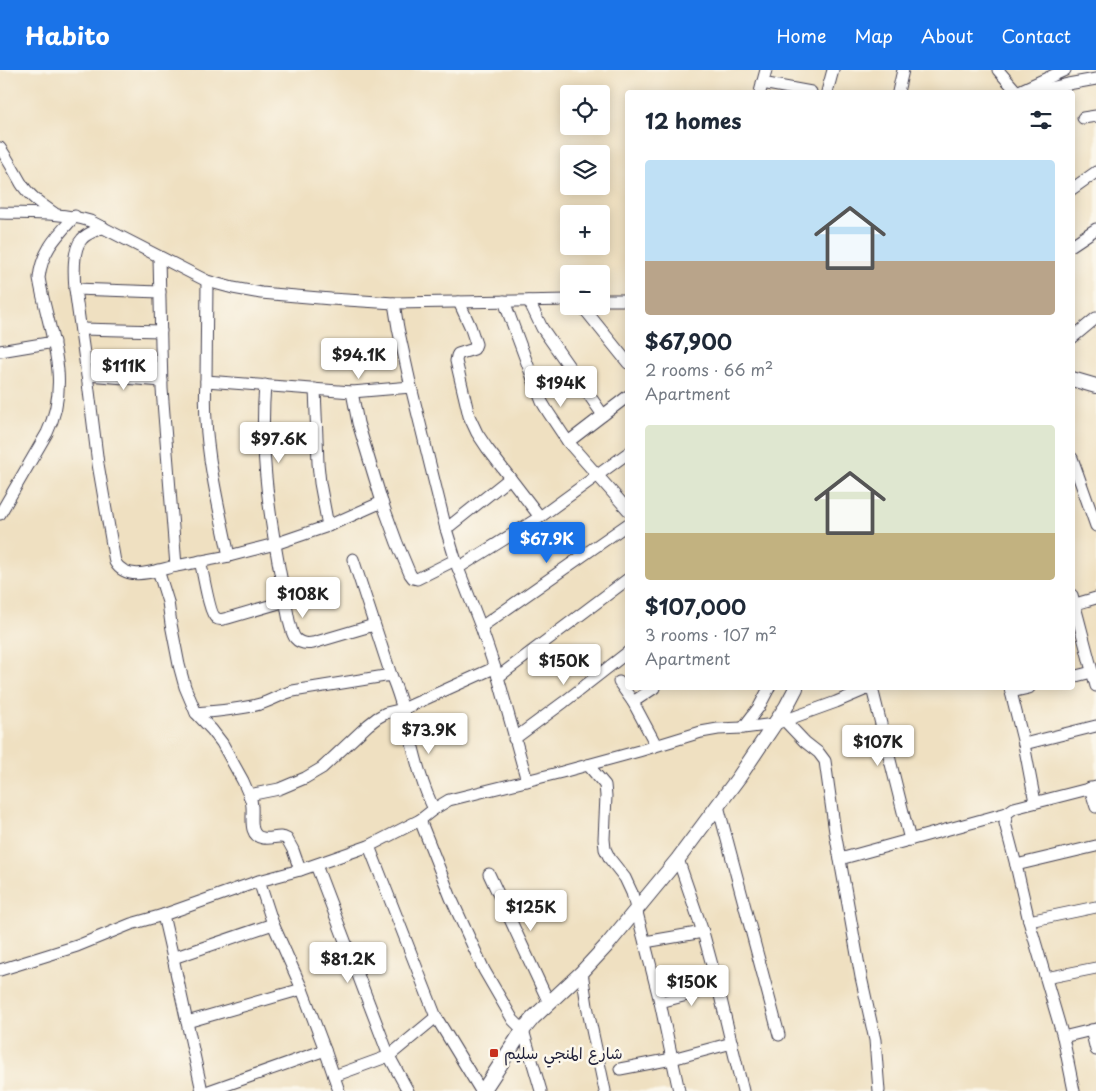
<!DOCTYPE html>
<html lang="en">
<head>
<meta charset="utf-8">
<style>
  body { margin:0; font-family:"Playpen Sans","Playpen Sans Arabic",sans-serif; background:#f6f6f7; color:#1f2937; height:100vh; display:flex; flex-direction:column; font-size:19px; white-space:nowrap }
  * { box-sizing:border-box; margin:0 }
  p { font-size:16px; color:#747a83 }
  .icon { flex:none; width:28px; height:28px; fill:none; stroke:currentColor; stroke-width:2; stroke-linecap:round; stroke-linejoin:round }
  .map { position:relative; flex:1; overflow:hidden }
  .details { position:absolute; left:625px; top:20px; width:450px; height:600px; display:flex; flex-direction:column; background:#fff; border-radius:5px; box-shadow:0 2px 12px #0003 }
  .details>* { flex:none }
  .fabs { position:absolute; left:560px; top:15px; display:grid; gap:10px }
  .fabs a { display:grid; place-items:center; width:50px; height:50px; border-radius:5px; background:#fff; box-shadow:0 2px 12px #0003; font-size:25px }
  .price { position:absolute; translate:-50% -42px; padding:0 11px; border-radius:5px; background:#fff; color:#222; font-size:16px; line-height:32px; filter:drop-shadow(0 1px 2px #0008) }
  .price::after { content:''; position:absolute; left:50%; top:30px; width:15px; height:11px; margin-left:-8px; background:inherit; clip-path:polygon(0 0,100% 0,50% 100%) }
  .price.current { background:#1a73e8; color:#fff }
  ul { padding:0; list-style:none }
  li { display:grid; align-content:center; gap:10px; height:265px; padding:0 20px }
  li span { display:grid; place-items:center; height:155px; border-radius:5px; color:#555 }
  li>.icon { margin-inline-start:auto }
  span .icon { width:90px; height:90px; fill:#fffc; stroke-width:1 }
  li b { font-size:21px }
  h2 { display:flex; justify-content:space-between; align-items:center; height:60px; padding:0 20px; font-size:21px }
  header { display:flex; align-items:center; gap:30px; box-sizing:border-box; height:70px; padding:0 25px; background:#1a73e8; color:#fff }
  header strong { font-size:24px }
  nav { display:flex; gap:28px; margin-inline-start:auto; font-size:18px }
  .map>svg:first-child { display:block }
</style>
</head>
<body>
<header>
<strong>Habito</strong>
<nav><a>Home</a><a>Map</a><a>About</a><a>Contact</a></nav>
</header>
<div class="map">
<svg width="1096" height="1021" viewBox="0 0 1096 1021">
  <rect width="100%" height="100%" fill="#fbf7ec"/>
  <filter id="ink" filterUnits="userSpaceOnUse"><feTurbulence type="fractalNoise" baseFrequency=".02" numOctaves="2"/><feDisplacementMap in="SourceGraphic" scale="10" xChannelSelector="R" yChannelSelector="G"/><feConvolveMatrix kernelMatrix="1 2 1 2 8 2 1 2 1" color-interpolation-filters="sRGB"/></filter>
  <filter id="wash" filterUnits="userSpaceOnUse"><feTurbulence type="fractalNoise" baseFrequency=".0096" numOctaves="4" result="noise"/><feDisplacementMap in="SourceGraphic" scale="20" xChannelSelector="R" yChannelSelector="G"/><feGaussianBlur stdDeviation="1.12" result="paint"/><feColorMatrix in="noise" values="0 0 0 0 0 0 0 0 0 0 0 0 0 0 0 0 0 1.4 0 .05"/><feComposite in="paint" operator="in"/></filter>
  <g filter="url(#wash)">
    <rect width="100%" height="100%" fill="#efe0c1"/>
  </g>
  <g filter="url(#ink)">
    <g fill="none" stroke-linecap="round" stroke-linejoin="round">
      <defs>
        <g id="minor">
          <path d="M998,0L1017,22L1065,0"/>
          <path d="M762,13L811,22"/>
          <path d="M760,22L766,0"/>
          <path d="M827,22L833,0"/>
          <path d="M898,22L903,0"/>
          <path d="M1012,22L1045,19L1068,14L1096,9"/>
          <path d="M1083,48L1096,46"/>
          <path d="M0,78C8,89 14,101 21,113C29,126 41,134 54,143"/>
          <path d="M1072,119L1096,102"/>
          <path d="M0,143C31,144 60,142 90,151L207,211L233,218L261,223L331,229L394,233L569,230"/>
          <path d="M103,157C96,161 87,163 82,169C72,179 74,206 75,219L87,305L98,394L115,492C127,513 157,500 176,496"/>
          <path d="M1072,175L1096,159"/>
          <path d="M159,187L162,319L176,496L229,486C217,429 202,369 206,311"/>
          <path d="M207,211L206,311L352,322L358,353L382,432L397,473L410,504L413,508L417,509L455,490"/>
          <path d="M75,219L160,222"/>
          <path d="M601,230H628"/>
          <path d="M504,231L533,309L542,332L548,342L568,372L628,440"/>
          <path d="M529,231L542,258L603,345"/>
          <path d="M459,232L470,256L476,274L474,279L458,284L457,286L456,291L469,346L477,363L487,378L540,447"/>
          <path d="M394,233L398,258L411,317L446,459L458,498L481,557L498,607L527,711"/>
          <path d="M582,236L628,293"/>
          <path d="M81,259L161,261"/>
          <path d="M1072,268L1096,248"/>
          <path d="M0,281L54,272"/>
          <path d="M87,305L162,311"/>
          <path d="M265,315C259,386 271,458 285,528C287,539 289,559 295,568C300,574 307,574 313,573L374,555"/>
          <path d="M315,319L318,393L320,413L328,456"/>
          <path d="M352,322L411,317"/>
          <path d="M568,372L628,326"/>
          <path d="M1072,388L1096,456"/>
          <path d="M0,444L47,363C73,309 48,262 39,208C42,180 57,166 75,146"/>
          <path d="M446,459L510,408"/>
          <path d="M229,486L275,474L328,456L382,432"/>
          <path d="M353,489L391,605C410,648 413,698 434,739"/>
          <path d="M200,491C203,501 209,544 216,548C220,551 224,549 228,548L286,531"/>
          <path d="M458,498L540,447L628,383"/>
          <path d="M158,500L168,532L171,554L179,595L185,617L196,643L212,660L222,673L243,711L249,725L279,719L305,708L322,698L368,655L377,648L386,643L403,639L494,598"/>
          <path d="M1072,525L1096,616"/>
          <path d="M1072,535L1096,528"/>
          <path d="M481,557L628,454"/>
          <path d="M498,607L628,509"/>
          <path d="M1072,607L1092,602"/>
          <path d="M619,612L633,632"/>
          <path d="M654,618L633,632L656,675"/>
          <path d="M769,618L759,637L743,658L775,654L836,632L869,618"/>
          <path d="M872,618L910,770"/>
          <path d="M1010,618L1024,674L1035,732"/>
          <path d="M1011,622L1029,618"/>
          <path d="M196,643C217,641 239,640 260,634C271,631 281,624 293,621L391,605"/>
          <path d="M785,651L805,672L819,683L825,691L835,762L861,907L875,970L879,1021"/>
          <path d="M514,669L564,632L628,582"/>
          <path d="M1024,674L1096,656"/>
          <path d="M588,695L605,715L606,726L604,769L605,779L610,789L625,808L632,823L660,932L679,1021"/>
          <path d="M1090,718L1096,737"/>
          <path d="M249,725C251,729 252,733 252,737C253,747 248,766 263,768C272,770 279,764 287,769L293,780L300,800"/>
          <path d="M718,736L779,965"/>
          <path d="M420,750L451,828L484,900L513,950L523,960L541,1021"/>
          <path d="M369,776L436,947L481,1021"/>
          <path d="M678,789L703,862L718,917L743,1021"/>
          <path d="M840,789L1007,743"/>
          <path d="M316,795L389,986L408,1021"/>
          <path d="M1016,795L1096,776"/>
          <path d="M489,804L549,933"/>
          <path d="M259,811L273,854L302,919L325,980"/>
          <path d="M1029,851L1096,837"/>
          <path d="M645,872L703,862"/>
          <path d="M173,888L273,854"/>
          <path d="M0,900L77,876L131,854L163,845"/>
          <path d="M582,902L587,936L605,1021"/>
          <path d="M1046,908L1096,898"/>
          <path d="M660,932L718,917"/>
          <path d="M187,952L302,919"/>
          <path d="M1091,960L1096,980"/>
          <path d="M1063,967L1096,959"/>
          <path d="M620,999L672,989L732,973"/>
          <path d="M334,1006L389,986L436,947"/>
          <path d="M202,1021L173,888L163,845L259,811L300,800L369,776L420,750L434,739L449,730L562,702L639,681L701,662L718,659L743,658"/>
          <path d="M209,1021L325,980L339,1021"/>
          <path d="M1074,1021L1063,967L1029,851L1016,795L1005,753L1007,743L1014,738L1096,717"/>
        </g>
        <g id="tertiary">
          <path d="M1072,309L1096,316"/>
          <path d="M483,1021L523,960L533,948L582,902L608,874L678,789L739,707L786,637L796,618"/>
        </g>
      </defs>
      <use href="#minor" stroke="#413e4f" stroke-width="13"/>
      <use href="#tertiary" stroke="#413e4f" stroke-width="16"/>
      <use href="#minor" stroke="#fff" stroke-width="11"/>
      <use href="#tertiary" stroke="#fff" stroke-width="14"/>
    </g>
  </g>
  <rect fill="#c8321e" stroke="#fbf7ec" stroke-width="2" x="489" y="978" width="10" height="10" rx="2.5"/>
  <g text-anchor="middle" stroke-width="5" stroke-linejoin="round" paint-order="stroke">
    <g font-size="16" fill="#22223b" stroke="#fbf7ec" text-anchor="start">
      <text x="504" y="989">شارع المنجي سليم</text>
    </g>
  </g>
</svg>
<div class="fabs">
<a><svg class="icon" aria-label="locate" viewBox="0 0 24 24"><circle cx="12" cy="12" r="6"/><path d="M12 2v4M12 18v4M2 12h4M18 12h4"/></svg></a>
<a><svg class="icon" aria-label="layers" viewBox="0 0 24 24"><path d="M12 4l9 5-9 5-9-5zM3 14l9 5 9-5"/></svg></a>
<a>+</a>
<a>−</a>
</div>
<b class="price" style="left:359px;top:310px">$94.1K</b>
<b class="price" style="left:124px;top:321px">$111K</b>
<b class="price" style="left:561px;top:338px">$194K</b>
<b class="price" style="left:279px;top:394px">$97.6K</b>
<b class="price current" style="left:547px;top:494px">$67.9K</b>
<b class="price" style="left:303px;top:549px">$108K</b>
<b class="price" style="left:564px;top:616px">$150K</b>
<b class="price" style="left:429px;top:685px">$73.9K</b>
<b class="price" style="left:878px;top:697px">$107K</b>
<b class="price" style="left:531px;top:862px">$125K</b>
<b class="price" style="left:348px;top:914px">$81.2K</b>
<b class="price" style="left:692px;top:937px">$150K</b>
<section class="details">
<h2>12 homes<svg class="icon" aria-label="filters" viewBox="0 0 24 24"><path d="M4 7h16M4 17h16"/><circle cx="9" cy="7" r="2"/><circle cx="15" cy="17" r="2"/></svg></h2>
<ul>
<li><span style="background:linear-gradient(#bfe0f5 65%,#b9a48a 0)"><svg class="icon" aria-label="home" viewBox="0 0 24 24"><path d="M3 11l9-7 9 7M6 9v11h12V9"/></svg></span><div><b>$67,900</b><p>2 rooms · 66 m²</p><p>Apartment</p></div></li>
<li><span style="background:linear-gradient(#dfe7d0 70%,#c2b280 0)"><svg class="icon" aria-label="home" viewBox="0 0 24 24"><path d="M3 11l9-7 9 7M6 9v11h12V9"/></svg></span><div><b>$107,000</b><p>3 rooms · 107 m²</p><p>Apartment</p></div></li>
</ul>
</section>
</div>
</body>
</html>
